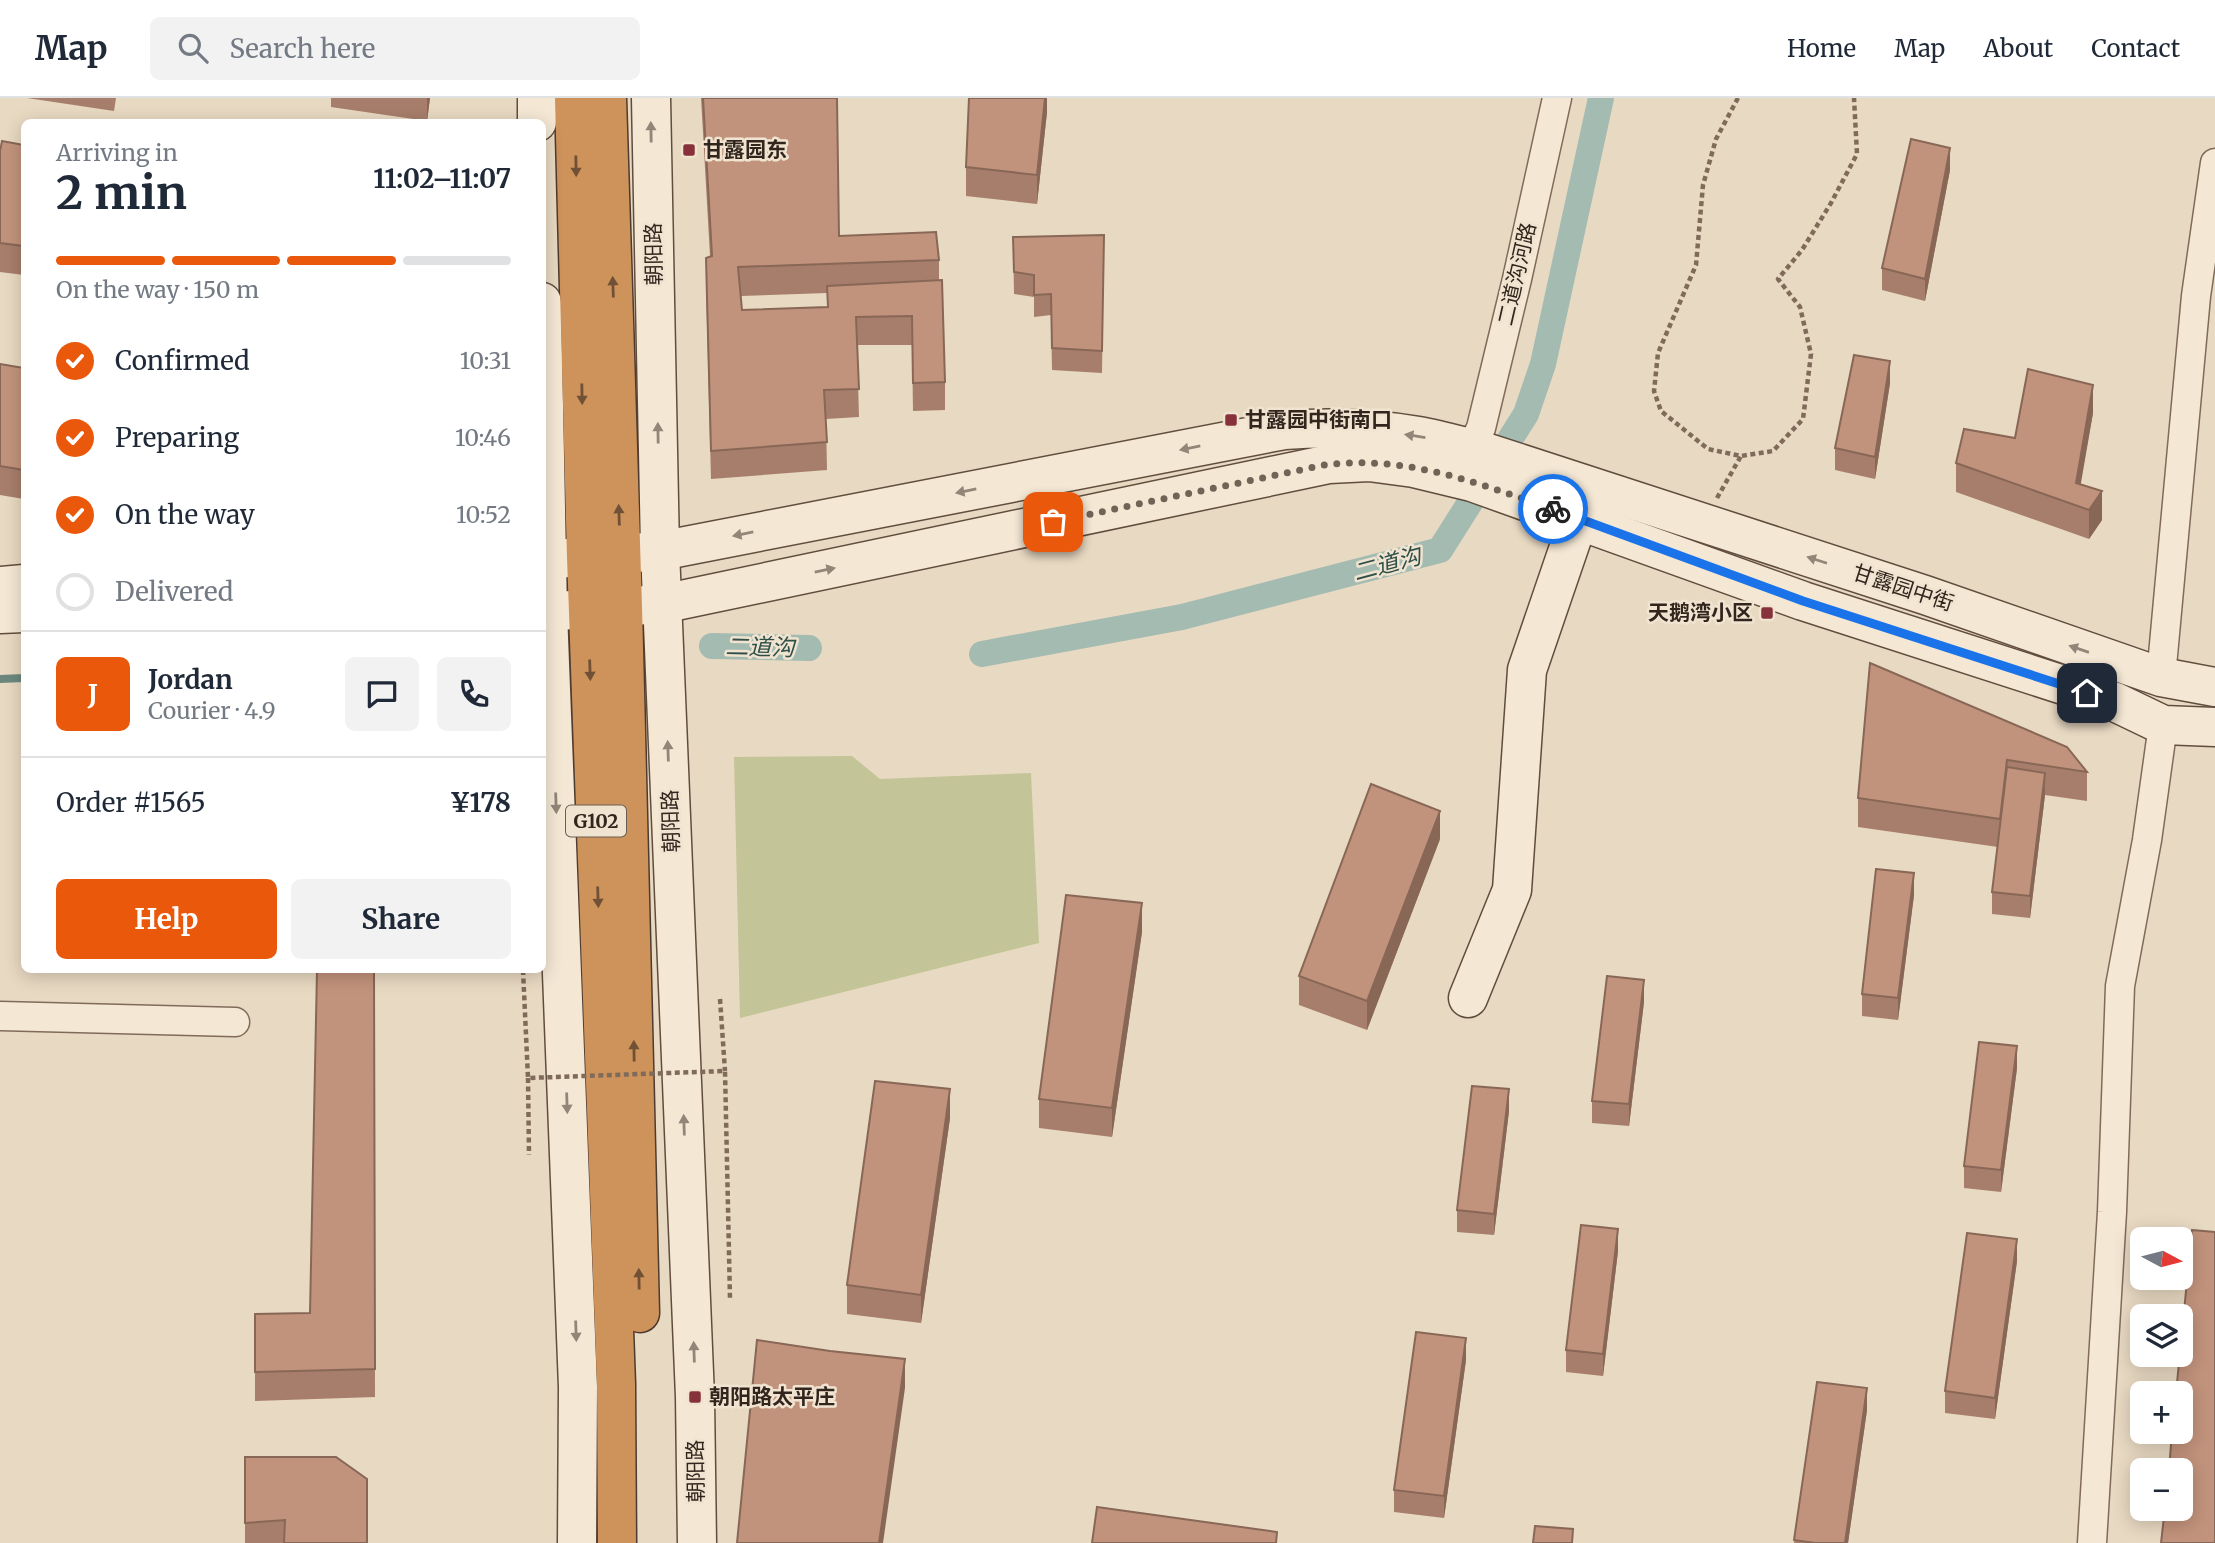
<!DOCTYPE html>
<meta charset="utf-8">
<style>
:root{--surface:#fff;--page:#f2f2f3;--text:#1f2937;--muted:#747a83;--line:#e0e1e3;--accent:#ea580c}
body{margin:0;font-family:Merriweather,"Noto Sans SC",serif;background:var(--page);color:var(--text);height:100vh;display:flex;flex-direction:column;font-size:26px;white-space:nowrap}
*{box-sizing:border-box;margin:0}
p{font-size:23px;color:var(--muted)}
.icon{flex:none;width:38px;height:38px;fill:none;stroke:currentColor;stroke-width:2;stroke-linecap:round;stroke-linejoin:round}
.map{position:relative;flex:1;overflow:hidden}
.panel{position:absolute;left:21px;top:21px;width:525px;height:854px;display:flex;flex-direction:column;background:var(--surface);border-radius:10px;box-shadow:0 4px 18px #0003}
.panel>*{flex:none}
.needle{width:46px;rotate:97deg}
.controls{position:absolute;left:2130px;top:1129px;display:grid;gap:14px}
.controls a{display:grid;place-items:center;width:63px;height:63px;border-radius:10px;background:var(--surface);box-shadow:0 4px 18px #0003;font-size:35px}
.pin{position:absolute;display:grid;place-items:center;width:60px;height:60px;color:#fff;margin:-30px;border-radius:14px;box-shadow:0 4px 10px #0006}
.courier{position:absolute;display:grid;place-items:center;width:70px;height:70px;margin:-35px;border:5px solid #1a73e8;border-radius:50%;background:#fff;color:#222;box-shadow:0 2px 9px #0007}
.headline em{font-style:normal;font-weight:700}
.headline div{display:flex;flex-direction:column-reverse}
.headline{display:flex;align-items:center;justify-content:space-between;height:119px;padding:0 35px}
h1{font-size:46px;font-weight:700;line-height:52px}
.bar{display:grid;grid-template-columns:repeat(4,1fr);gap:10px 7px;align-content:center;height:84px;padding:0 35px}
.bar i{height:9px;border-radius:5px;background:var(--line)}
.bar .selected{background:var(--accent)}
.bar p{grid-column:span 4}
.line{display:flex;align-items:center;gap:18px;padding:0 35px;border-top:2px solid var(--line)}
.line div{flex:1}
.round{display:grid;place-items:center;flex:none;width:74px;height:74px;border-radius:10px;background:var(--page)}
ol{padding:0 35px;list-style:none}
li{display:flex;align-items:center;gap:21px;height:77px}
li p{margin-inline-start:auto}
li .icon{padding:7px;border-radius:50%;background:var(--accent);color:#fff;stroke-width:4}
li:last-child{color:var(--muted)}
li i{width:38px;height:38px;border:4px solid var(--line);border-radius:50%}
.primary-button{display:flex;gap:14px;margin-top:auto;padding:14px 35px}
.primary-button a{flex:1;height:80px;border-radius:10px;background:var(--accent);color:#fff;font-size:28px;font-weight:700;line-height:80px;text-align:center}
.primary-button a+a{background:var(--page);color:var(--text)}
header{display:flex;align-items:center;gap:42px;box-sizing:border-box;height:98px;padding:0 35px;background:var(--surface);border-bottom:2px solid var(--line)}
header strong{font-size:33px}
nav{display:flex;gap:38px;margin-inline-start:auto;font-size:24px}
.search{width:490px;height:63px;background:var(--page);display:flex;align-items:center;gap:18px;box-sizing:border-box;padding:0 24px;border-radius:10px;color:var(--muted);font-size:26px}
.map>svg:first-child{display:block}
</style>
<header>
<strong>Map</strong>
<div class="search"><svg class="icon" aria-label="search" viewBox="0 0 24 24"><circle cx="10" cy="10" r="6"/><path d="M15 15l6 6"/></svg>Search here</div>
<nav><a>Home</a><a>Map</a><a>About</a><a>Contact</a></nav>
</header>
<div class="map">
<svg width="2215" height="1445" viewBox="0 0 2215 1445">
<rect width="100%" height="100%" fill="#e8d9c2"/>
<path fill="#c3c497" d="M852,658L880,681L1031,675L1039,845L740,920L734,659Z"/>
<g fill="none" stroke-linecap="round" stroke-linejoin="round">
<path stroke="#6c887e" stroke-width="8" d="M0,581L24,580"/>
<g stroke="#a4bbb2" stroke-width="26">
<path d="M712,548L809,550"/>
<path d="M982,556L1182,519L1440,452L1526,316L1543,266L1601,0"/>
</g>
<defs>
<g id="street">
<path d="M1471,350L1481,330L1517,181L1557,0"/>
<path d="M2161,579L2196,198L2215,65"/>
<path d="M0,918L235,924"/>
<path d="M2092,1445L2112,1114L2120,888L2147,742L2163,627"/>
</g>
<g id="secondary">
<path d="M537,0V24"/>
<path d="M651,0L660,453L695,1299L697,1445"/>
<path d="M542,204L548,514L578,1289L577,1445"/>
<path d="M542,462L660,453L1284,332C1329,329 1374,330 1418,338C1440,342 1461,348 1482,353L1925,497L2161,579L2215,589"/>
<path d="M0,488L24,486"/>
<path d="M542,514L662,506L1329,366L1369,364L1414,370L1472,384L1803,503L2113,603L2163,627L2215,629"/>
<path d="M0,516L24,515"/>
<path d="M1468,900L1512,792L1527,572L1579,420"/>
</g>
<g id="highway">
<path d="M574,0L586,459L616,1286L617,1445"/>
<path d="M607,0L623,509L640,1215"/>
</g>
</defs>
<use href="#street" stroke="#806b5b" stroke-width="31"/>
<use href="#secondary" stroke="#614d3e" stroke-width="41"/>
<use href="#highway" stroke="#4e3b2f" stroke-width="41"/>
<g stroke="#806b5b" stroke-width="4.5" stroke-dasharray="5 3.5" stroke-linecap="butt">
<path d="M1738,0L1716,41L1703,87L1696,167L1658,255L1654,293L1661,313L1708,351L1741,358L1773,353L1803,321L1811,256L1800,209L1778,181L1802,152L1831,105L1857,56L1854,0"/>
<path d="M1717,400L1741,358"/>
<path d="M720,901L725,973"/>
<path d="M528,980L529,1057"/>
</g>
<use href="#street" stroke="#f4e7d4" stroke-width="28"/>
<use href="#secondary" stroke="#f4e7d4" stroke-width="38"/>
<use href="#highway" stroke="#ce925b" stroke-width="38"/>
<path stroke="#806b5b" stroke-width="4.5" stroke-dasharray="5 3.5" stroke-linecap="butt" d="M523,872L528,980L725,973L730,1201"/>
</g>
<g fill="#a77e6b" fill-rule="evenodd">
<path d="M27,0H116L114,13Z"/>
<path d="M331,0H430L427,23L331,9Z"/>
<path d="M701,0H837L839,138L939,162V182L945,284V312L913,313L912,247H857L859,319L826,321L827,372L711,381L706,189V160L710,158ZM827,195V209L742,212L741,198Z"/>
<path d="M1047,0V14L1037,106L966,98V69Z"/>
<path d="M24,47V177L0,174V53Z"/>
<path d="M1950,72L1925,203L1882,192V170Z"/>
<path d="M1104,137L1102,275L1052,272L1051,217L1034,219V199L1014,196L1013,139Z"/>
<path d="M0,266L24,270V401L0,397Z"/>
<path d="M1890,285L1875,381L1835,372V350Z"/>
<path d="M2093,315L2080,386L2102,422L2089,441L1956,394V365L2015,340Z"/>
<path d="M1870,565L2087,674V703L2045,697L2030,820L1992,816V794L1998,749L1858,729V700Z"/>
<path d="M1440,741L1367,932L1299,907V878Z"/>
<path d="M1914,797L1898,922L1862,918V896Z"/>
<path d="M1142,834L1112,1039L1039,1030V1001Z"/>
<path d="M374,872L375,1299L255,1303V1216L310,1215Z"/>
<path d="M1644,904L1629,1028L1592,1025V1003Z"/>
<path d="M2017,970L2001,1094L1964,1090V1068Z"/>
<path d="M1509,1013L1494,1137L1457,1134V1112Z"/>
<path d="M950,1020L921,1225L847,1216V1187Z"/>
<path d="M1618,1153L1603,1278L1566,1274V1252Z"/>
<path d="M2017,1163L1995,1321L1945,1315V1293Z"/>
<path d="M1466,1262L1444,1420L1394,1414V1392Z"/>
<path d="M1817,1284L1867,1312L1848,1445H1794Z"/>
<path d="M245,1359L367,1445H245Z"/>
</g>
<g fill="#886757">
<path d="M427,0H430L427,23Z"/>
<path d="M1045,0H1047V14L1037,106V77Z"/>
<path d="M1950,50V72L1925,203V181Z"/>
<path d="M1890,263V285L1875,381V359Z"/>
<path d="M2093,287V315L2077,408L2076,385Z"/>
<path d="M2102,393V422L2089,441V412Z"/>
<path d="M2045,675V697L2030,820V798Z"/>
<path d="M1440,713V741L1367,932V903Z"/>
<path d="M1914,775V797L1898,922V900Z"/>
<path d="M1142,805V834L1112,1039V1010Z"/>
<path d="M1644,882V904L1629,1028V1006Z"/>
<path d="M2017,948V970L2001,1094V1072Z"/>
<path d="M950,991V1020L921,1225V1197Z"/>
<path d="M1509,991V1013L1494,1137V1116Z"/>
<path d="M1618,1131V1153L1603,1278V1256Z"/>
<path d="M2017,1141V1163L1995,1321V1300Z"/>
<path d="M1466,1240V1262L1444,1420V1398Z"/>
<path d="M905,1261V1290L883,1445H879Z"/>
<path d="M1867,1290V1312L1848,1445H1845Z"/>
</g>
<g fill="#c2937c" stroke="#886757" stroke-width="2">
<path d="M703,0H837L839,138L936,134L939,162L738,169L742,212L828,209L827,188L942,182L945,284L913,285L912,218L856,219L859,291L824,292L827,344L711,353L706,160L712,158Z"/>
<path d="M969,0H1045L1037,77L966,69Z"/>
<path d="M1911,41L1950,50L1925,181L1882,170Z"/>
<path d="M2,43L24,47V148L0,145V53Z"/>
<path d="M1104,137L1102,253L1052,250L1051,196L1034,197V177L1014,174L1013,139Z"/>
<path d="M1854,257L1890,263L1875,359L1835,350Z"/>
<path d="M0,266L24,270V372L0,368Z"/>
<path d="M2028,271L2093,287L2076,385L2102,393L2089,412L1956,365L1964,331L2015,340Z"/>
<path d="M1870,565L2067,649L2087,674L2007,662L2000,721L1858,700Z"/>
<path d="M2007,669L2045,675L2030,798L1992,794Z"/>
<path d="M1371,686L1440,713L1367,903L1299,878Z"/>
<path d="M1876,771L1914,775L1898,900L1862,896Z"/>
<path d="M1066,797L1142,805L1112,1010L1039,1001Z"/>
<path d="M317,872H374L375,1271L255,1274V1216L310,1215Z"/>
<path d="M1607,878L1644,882L1629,1006L1592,1003Z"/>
<path d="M1979,944L2017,948L2001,1072L1964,1068Z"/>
<path d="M875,983L950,991L921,1197L847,1187Z"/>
<path d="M1472,988L1509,991L1494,1116L1457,1112Z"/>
<path d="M1581,1127L1618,1131L1603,1256L1566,1252Z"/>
<path d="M2192,1132L2215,1134V1445H2161L2165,1410H2180V1372H2169L2172,1334H2180V1295H2176Z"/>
<path d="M1967,1135L2017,1141L1995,1300L1945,1293Z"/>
<path d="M1416,1234L1466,1240L1444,1398L1394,1392Z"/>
<path d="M757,1242L830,1253L905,1261L879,1445H737Z"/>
<path d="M1817,1284L1867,1290L1845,1445H1815L1794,1442Z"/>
<path d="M245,1359H336L367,1381V1445H284L285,1422L245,1425Z"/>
<path d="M1097,1409L1277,1434L1276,1445H1092Z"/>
<path d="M1535,1428L1573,1431L1572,1445H1533Z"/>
</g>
<defs><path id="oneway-solid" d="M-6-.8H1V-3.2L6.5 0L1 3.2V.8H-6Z" transform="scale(1.75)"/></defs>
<g fill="#928679">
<use href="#oneway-solid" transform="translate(651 34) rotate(-91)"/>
<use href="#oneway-solid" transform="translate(658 335) rotate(-91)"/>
<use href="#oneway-solid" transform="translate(1415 338) rotate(-171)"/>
<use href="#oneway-solid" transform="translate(1190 350) rotate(169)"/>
<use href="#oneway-solid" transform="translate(966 393) rotate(169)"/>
<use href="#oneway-solid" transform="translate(743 436) rotate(169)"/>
<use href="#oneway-solid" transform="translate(1817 462) rotate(-162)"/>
<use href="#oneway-solid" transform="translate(825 472) rotate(-12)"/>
<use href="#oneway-solid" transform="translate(2079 551) rotate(-161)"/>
<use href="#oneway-solid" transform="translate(668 653) rotate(-92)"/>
<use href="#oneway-solid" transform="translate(556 705) rotate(88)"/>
<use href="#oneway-solid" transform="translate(567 1005) rotate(88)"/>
<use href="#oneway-solid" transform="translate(684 1027) rotate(-92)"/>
<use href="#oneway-solid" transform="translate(576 1233) rotate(88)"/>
<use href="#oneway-solid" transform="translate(694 1254) rotate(-92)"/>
</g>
<g fill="#705136">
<use href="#oneway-solid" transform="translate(576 68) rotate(89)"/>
<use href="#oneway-solid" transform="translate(613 189) rotate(-92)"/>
<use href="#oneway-solid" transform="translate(582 296) rotate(89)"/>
<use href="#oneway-solid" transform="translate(619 417) rotate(-92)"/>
<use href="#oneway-solid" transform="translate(590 572) rotate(88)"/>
<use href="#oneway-solid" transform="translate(598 799) rotate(88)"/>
<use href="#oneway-solid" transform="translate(634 953) rotate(-91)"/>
<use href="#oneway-solid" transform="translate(639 1181) rotate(-91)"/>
</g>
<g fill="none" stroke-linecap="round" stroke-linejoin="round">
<path stroke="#716457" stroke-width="7" stroke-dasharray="0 12.6" d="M1053,424L1329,366C1342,366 1355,364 1367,365C1431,366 1494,391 1553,411"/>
<path stroke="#1a73e8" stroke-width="9" d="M1553,411L1803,503L2087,595"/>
</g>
<g fill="#87323a" stroke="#f0e4d0" stroke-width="2.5">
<rect x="682" y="45" width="14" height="14" rx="3.5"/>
<rect x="1224" y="315" width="14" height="14" rx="3.5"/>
<rect x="1760" y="508" width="14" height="14" rx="3.5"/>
<rect x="688" y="1292" width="14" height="14" rx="3.5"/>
</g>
<g text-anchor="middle" stroke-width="5" stroke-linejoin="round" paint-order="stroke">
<rect fill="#f0e4d0" stroke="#6a5e53" stroke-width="2" x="566" y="707.5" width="60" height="31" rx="5"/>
<g font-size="19" font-weight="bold" fill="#31251e">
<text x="596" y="730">G102</text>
</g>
<g font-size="21" font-weight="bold" fill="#31251e" stroke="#f0e4d0" text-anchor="start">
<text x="703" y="59">甘露园东</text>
<text x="1245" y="329">甘露园中街南口</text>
<text x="1753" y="522" text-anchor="end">天鹅湾小区</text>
<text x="709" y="1306">朝阳路太平庄</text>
</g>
<g font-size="21" fill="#31251e" stroke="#f0e4d0">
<text transform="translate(654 156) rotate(-91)" y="7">朝阳路</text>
<text transform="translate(1517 176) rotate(-77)" y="7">二道沟河路</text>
<text transform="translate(1903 490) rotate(18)" y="7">甘露园中街</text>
<text transform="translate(671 723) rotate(-92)" y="7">朝阳路</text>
<text transform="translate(696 1373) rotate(-91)" y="7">朝阳路</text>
</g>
<g font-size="23" font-style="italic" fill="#2e4f4a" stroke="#f0e4d0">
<text transform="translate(1387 466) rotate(-15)" y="8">二道沟</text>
<text transform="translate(760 549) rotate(1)" y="8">二道沟</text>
</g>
</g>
</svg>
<div class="controls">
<a><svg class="needle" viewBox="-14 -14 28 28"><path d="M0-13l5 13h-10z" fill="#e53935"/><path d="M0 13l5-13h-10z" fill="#747a83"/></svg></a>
<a><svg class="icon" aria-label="layers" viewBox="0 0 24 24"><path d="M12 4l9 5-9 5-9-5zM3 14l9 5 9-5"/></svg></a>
<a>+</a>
<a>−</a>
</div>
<div class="pin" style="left:1053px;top:424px;background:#ea580c"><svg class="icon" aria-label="bag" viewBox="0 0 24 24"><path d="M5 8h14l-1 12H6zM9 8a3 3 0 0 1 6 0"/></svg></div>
<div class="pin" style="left:2087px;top:595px;background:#1f2937"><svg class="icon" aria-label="home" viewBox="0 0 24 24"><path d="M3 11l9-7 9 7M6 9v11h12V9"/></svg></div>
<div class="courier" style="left:1553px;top:411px"><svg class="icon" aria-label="bike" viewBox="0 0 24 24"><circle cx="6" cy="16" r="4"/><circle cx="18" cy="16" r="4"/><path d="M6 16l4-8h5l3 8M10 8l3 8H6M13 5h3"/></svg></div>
<section class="panel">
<div class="headline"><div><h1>2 min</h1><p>Arriving in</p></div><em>11:02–11:07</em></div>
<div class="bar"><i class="selected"></i><i class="selected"></i><i class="selected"></i><i></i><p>On the way · 150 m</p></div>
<ol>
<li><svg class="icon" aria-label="check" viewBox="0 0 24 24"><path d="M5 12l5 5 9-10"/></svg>Confirmed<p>10:31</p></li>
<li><svg class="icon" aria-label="check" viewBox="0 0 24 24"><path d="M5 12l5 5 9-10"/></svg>Preparing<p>10:46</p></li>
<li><svg class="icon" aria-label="check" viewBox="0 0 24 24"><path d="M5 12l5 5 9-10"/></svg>On the way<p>10:52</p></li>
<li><i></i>Delivered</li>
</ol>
<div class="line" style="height:126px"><b class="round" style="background:var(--accent);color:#fff">J</b><div><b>Jordan</b><p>Courier · 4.9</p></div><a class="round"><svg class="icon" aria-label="chat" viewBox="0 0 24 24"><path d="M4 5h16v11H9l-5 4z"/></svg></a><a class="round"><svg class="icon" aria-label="phone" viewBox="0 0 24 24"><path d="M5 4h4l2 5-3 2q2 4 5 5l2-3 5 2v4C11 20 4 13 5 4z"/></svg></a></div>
<div class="line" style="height:91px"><div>Order #1565</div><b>¥178</b></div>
<div class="primary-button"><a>Help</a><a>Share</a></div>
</section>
</div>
